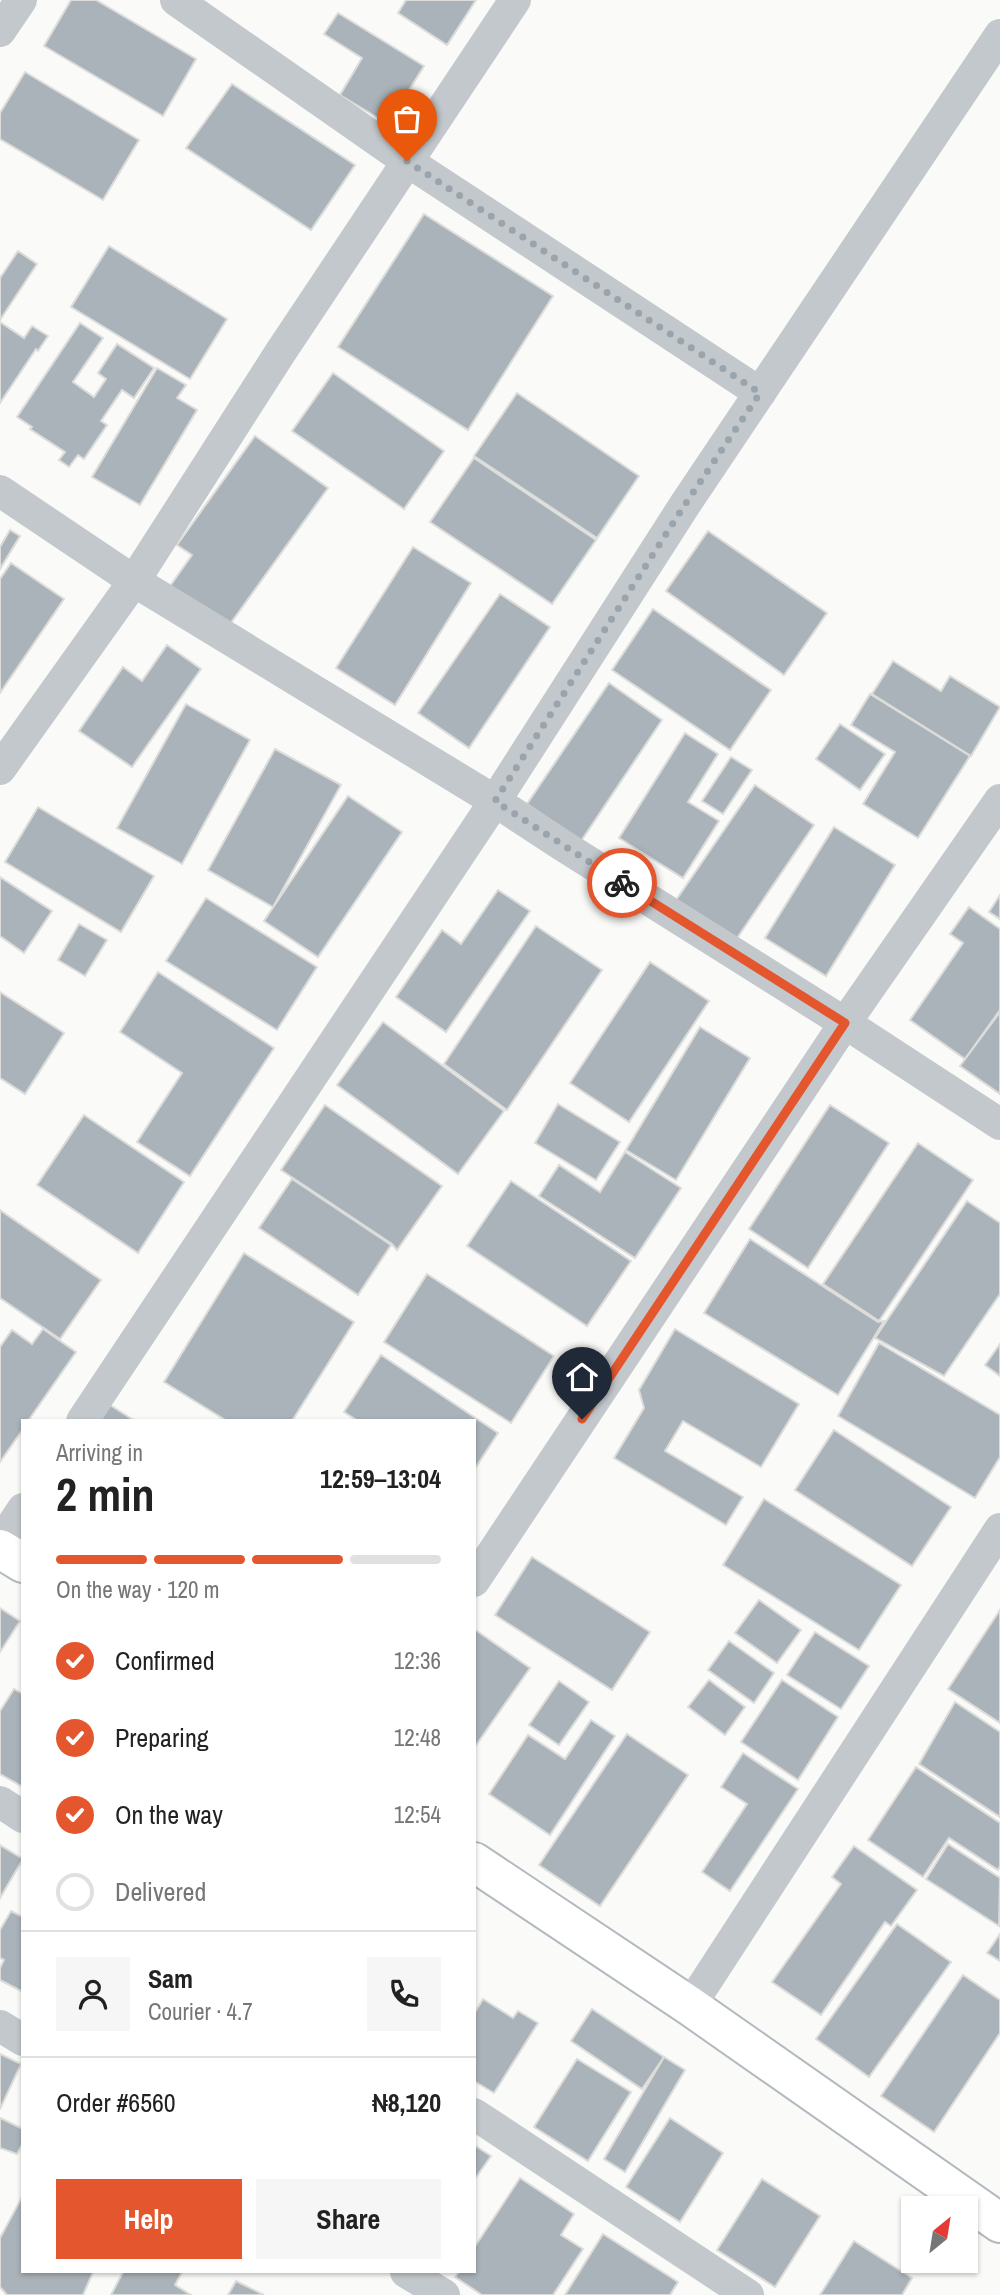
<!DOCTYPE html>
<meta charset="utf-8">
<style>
:root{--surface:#fff;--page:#f6f6f6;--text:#222;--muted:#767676;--line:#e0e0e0;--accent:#e4572e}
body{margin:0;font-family:"Archivo Narrow",sans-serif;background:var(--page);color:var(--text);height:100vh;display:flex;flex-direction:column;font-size:26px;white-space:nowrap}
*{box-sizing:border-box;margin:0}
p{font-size:23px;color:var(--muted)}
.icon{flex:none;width:38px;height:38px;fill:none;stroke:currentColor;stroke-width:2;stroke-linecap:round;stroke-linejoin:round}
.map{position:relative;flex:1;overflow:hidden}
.details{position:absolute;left:21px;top:1419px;width:455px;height:854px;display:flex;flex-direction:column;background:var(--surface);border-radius:0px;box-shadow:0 2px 5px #0004}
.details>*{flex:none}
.needle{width:46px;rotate:30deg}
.tools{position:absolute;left:901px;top:2196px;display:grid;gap:14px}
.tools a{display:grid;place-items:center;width:77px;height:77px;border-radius:0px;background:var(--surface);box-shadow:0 2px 5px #0004;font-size:35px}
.pin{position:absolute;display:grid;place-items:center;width:60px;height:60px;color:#fff;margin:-72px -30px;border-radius:50% 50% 50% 0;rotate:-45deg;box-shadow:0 0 7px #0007}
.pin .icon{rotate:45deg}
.courier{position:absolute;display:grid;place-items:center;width:70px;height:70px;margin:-35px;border:5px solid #e4572e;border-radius:50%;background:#fff;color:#222;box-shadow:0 2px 9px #0007}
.overview em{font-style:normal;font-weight:700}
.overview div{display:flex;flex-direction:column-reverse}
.overview{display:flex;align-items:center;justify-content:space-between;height:119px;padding:0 35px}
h1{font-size:46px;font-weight:700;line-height:52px}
.bar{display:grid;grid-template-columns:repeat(4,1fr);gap:10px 7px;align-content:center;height:84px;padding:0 35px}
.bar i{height:9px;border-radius:5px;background:var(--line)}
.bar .selected{background:var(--accent)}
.bar p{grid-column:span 4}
.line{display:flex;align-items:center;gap:18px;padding:0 35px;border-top:2px solid var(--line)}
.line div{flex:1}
.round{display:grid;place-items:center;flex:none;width:74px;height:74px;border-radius:0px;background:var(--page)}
ol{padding:0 35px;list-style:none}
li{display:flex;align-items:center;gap:21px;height:77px}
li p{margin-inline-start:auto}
li .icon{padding:7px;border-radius:50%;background:var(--accent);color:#fff;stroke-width:4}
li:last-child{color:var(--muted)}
li i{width:38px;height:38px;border:4px solid var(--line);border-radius:50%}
.primary-button{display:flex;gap:14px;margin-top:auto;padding:14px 35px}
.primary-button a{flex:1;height:80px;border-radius:0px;background:var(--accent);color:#fff;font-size:28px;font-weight:700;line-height:80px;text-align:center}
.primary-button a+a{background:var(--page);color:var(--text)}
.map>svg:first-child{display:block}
</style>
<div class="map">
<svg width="1000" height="2295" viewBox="0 0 1000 2295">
<rect width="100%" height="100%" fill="#fafaf8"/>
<g fill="#aab3b9" stroke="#dcdcda" stroke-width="2">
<path d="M71,0H96L196,59L163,116L44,46Z"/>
<path d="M406,0H476L447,45L398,13Z"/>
<path d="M338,13L424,66L388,124L340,95L362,58L324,34Z"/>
<path d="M25,72L139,140L103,200L0,139V113Z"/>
<path d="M232,84L355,165L311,230L186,148Z"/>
<path d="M424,214L553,296L468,430L338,347Z"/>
<path d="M109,246L227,319L190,379L71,307Z"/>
<path d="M18,251L37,264L0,320V278Z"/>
<path d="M0,322L24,338L32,326L48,336L38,351L36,349L0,403Z"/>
<path d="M80,323L103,338L73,382L94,397L106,379L98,373L117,344L154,368L134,398L122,390L101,421L107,425L84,459L78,455L69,467L59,460L65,452L30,429L32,427L17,417Z"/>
<path d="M157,368L186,385L177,398L197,410L140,505L92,477Z"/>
<path d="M333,373L444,451L404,509L292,431Z"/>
<path d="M517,393L639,476L597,538L474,456Z"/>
<path d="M255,436L328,488L225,631L168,589L192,555L177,545Z"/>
<path d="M474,458L596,540L552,604L430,522Z"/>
<path d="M10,530L20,536L0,569V547Z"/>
<path d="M708,531L827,613L784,675L666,591Z"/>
<path d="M413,547L471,583L395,705L336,668Z"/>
<path d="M11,563L64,599L0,693V579Z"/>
<path d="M500,594L550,627L469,748L418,713Z"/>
<path d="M653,609L771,690L730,750L612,670Z"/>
<path d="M167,645L201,669L132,767L79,731L123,667L142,681Z"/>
<path d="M893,661L941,691L950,676L1000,707L971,756L872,694Z"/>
<path d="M609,683L662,720L581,841L527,804Z"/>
<path d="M870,694L970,756L918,838L863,804L895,752L851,725Z"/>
<path d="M186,704L250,740L182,864L117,828Z"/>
<path d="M840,724L885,754L860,790L816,759Z"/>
<path d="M685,733L718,754L688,802L719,821L683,878L619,838Z"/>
<path d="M275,749L341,785L273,907L208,870Z"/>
<path d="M731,757L752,770L723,814L702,801Z"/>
<path d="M755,785L814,825L733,944L672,906Z"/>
<path d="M348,796L402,832L318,957L264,921Z"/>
<path d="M38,807L154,876L121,932L5,862Z"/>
<path d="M834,827L895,865L826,976L765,938Z"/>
<path d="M0,877L52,911L24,953L0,936Z"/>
<path d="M498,890L530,911L446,1032L396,997L442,930L461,944Z"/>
<path d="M1000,895V919L989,912Z"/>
<path d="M206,898L317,967L277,1030L166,961Z"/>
<path d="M969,907L1000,929V1010L965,1059L910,1020L963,943L950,934Z"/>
<path d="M79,924L107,940L85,976L58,960Z"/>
<path d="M536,926L602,970L507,1110L444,1064Z"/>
<path d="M650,962L709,1001L629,1122L570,1083Z"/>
<path d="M158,972L274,1048L190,1176L137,1142L182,1073L120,1032Z"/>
<path d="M0,992L64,1033L25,1094L0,1078Z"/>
<path d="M1000,1012V1094L960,1066Z"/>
<path d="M383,1022L504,1111L458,1174L337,1085Z"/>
<path d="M700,1027L750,1058L676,1180L626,1150Z"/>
<path d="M558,1104L620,1142L596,1180L535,1143Z"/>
<path d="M325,1105L442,1186L397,1250L392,1244L281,1170Z"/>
<path d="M830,1105L889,1143L808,1268L749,1229Z"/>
<path d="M84,1115L184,1182L138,1253L37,1185Z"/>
<path d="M918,1143L973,1180L879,1321L823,1284Z"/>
<path d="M625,1152L681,1188L635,1258L539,1196L559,1165L600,1192Z"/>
<path d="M292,1179L391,1245L358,1295L259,1228Z"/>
<path d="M511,1181L631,1261L587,1326L467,1246Z"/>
<path d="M967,1201L1000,1223V1294L944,1376L875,1338Z"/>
<path d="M0,1210L101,1280L60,1339L0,1298Z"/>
<path d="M750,1239L878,1322L884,1321L838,1395L704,1313Z"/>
<path d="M244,1253L354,1322L292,1421H227L164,1382Z"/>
<path d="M427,1274L554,1356L511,1423L384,1342Z"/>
<path d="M43,1329L76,1352L28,1421H23V1429L0,1462V1347L12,1330L32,1344Z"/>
<path d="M675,1329L799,1404L761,1467L683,1421L665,1451L743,1497L726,1525L614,1458L644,1408L639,1390Z"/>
<path d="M879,1343L1000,1415V1457L975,1498L838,1416Z"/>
<path d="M1000,1344V1376L985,1365Z"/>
<path d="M381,1355L498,1433L474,1470V1421H358L344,1412Z"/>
<path d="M110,1405L135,1421H100Z"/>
<path d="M834,1430L951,1507L912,1566L795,1490Z"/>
<path d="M764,1499L901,1585L859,1650L723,1565Z"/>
<path d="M532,1557L650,1632L612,1690L495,1615Z"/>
<path d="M759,1600L801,1630L777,1663L735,1633Z"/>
<path d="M0,1608L20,1621L0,1652Z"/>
<path d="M1000,1610V1723L948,1689Z"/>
<path d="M474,1629L530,1668L474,1748Z"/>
<path d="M815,1632L869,1666L841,1709L787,1675Z"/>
<path d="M729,1641L774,1673L754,1703L708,1670Z"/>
<path d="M709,1680L745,1707L725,1735L688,1707Z"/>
<path d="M782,1680L838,1717L798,1780L741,1742Z"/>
<path d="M559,1681L589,1702L559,1745L529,1725Z"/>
<path d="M14,1689L23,1694V1787L0,1774V1711Z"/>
<path d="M955,1702L1000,1732V1817L919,1764Z"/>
<path d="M591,1720L615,1736L550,1835L489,1794L528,1735L565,1759Z"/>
<path d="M627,1734L688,1775L600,1906L539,1865Z"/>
<path d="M743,1753L798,1789L730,1891L702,1872L747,1804L721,1787Z"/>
<path d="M916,1767L1000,1823V1866L998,1870L949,1838L923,1877L868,1840Z"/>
<path d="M948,1844L1000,1878L999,1926L926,1879Z"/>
<path d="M0,1845L23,1859L0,1898Z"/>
<path d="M854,1846L917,1890L891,1926L885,1922L821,2015L772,1982L841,1884L832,1877Z"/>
<path d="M11,1911L23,1917V1992L0,1980V1968L4,1960L0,1958V1930Z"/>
<path d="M897,1924L951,1962L869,2077L816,2039Z"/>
<path d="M1000,1934V1961L987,1953Z"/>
<path d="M963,1975L1000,2000V2033L934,2132L881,2096Z"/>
<path d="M483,1999L513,2018L518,2011L538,2023L494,2093L474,2081V2014Z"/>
<path d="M592,2009L664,2057L642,2089L571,2041Z"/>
<path d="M0,2054L21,2064L0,2109Z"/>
<path d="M664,2057L685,2070L625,2172L604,2159Z"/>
<path d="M577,2059L631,2092L588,2161L534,2127Z"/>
<path d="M0,2118L23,2129V2143L17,2154L0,2148Z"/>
<path d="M670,2118L723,2153L680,2222L626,2187Z"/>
<path d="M474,2145L491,2156L474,2180Z"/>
<path d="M520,2178L574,2214L561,2235L583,2249L553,2295H482L455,2277L459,2272H474V2248Z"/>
<path d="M762,2179L820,2216L775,2287L717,2250Z"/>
<path d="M23,2195V2272H93L83,2295H7L0,2287V2238Z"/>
<path d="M603,2234L678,2282L670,2295H565Z"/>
<path d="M854,2241L912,2278L902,2295H820Z"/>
<path d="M123,2272H182L175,2285L191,2295H111Z"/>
<path d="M236,2281L264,2295H228Z"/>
</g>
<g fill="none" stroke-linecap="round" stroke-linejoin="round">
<defs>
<g id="secondary">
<path d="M0,1549L23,1563"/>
<path d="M474,1862L690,2006L1000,2223"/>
</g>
</defs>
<use href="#secondary" stroke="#b3babf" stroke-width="42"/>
<g stroke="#c3c8cc" stroke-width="32">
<path d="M176,0L407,161L760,393"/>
<path d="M0,31L21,0"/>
<path d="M0,491L134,581L495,801L565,847L845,1023L1000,1124"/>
<path d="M0,769L134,581L280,353L515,0"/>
<path d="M82,1421L495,801L684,506L1000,35"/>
<path d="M0,1543L23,1509"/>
<path d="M474,1581L845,1023L1000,800"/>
<path d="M0,1802L23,1817"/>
<path d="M690,2006L1000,1529"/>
<path d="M0,2026L23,2040"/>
<path d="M474,2114L748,2295"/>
<path d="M406,2272L444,2295"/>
</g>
<use href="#secondary" stroke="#fff" stroke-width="38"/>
</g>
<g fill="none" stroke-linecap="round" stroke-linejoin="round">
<path stroke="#99a4ac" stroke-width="7" stroke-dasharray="0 12.6" d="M407,161L760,393L684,506L495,801L622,883"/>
<path stroke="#e4572e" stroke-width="9" d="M582,1419L845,1023L622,883"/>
</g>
</svg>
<div class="tools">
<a><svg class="needle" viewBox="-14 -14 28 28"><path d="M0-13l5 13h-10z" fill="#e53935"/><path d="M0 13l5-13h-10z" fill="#767676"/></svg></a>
</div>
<div class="pin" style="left:407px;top:161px;background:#ea580c"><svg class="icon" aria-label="bag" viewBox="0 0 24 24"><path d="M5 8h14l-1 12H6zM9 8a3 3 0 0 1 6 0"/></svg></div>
<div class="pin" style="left:582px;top:1419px;background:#1f2937"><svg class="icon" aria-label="home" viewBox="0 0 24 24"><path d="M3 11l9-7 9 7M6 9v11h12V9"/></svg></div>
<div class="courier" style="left:622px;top:883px"><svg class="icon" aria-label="bike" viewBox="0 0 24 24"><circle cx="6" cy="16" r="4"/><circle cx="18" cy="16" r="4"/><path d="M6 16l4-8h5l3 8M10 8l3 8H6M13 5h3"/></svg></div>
<section class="details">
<div class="overview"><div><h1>2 min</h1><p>Arriving in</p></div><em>12:59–13:04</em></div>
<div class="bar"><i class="selected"></i><i class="selected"></i><i class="selected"></i><i></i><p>On the way · 120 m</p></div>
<ol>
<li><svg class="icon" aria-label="check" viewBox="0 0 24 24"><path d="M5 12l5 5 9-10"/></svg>Confirmed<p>12:36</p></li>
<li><svg class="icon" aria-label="check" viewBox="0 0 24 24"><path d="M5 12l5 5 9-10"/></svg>Preparing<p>12:48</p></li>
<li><svg class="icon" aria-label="check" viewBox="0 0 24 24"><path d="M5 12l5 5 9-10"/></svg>On the way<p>12:54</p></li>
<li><i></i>Delivered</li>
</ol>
<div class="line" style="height:126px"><a class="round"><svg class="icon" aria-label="person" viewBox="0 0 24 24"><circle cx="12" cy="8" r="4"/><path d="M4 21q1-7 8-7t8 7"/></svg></a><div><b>Sam</b><p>Courier · 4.7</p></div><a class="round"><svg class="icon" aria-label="phone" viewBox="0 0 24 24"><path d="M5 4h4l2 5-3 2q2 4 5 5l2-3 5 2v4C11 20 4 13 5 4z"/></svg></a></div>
<div class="line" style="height:91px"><div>Order #6560</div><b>₦8,120</b></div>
<div class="primary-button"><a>Help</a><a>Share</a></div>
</section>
</div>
